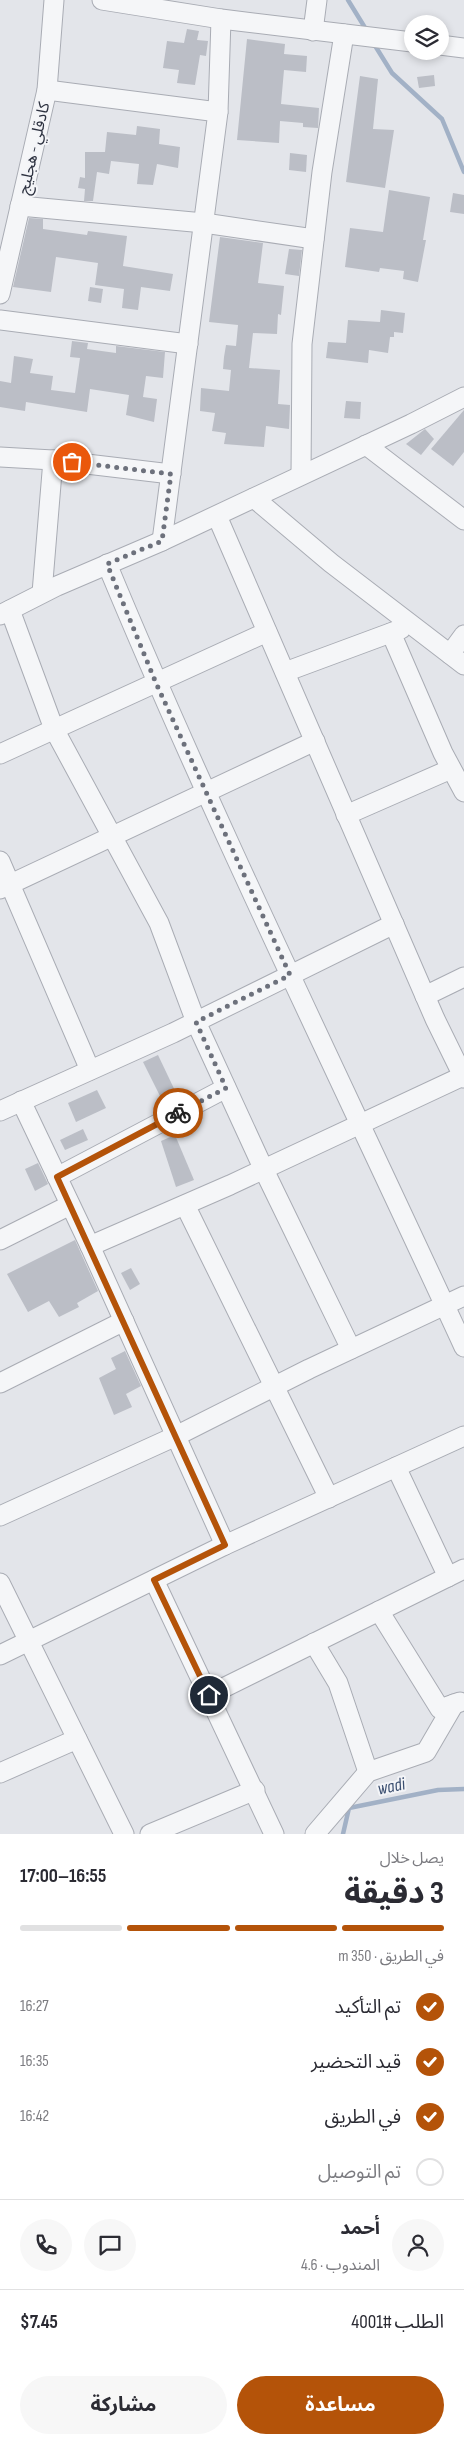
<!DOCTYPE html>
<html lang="ar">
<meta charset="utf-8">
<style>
:root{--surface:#fff;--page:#f7f7f7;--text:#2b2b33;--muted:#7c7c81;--line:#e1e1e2;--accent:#b45309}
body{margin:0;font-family:"Sofia Sans Condensed","Noto Sans Arabic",sans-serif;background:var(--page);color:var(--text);direction:rtl;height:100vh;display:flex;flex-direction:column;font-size:19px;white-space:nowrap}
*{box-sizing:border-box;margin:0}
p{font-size:16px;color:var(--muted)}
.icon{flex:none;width:28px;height:28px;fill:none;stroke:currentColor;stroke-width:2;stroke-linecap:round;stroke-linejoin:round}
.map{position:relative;height:1834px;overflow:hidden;direction:ltr}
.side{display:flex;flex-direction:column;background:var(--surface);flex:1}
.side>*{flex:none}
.tools{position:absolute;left:404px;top:15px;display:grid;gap:10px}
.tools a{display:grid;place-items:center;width:45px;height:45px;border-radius:50%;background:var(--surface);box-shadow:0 2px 8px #0003;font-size:25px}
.pin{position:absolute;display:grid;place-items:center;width:42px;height:42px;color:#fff;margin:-21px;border:2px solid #fff;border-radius:50%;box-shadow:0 1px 5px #0007}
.courier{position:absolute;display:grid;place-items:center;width:50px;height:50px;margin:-25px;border:4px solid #b45309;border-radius:50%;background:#fff;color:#222;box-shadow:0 1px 6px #0007}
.headline em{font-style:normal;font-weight:700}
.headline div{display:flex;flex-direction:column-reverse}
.headline{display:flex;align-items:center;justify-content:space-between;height:85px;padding:0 20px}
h1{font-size:32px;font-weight:700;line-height:38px}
.bar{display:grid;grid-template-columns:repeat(4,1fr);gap:8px 5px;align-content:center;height:60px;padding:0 20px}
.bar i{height:6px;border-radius:4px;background:var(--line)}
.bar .current{background:var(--accent)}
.bar p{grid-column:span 4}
.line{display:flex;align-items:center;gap:12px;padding:0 20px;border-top:1px solid var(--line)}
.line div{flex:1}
.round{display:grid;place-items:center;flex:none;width:52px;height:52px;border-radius:26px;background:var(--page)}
ol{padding:0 20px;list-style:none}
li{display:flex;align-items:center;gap:15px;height:55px}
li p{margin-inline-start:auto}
li .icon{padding:5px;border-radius:50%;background:var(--accent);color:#fff;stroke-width:4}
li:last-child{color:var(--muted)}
li i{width:28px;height:28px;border:2px solid var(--line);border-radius:50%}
.action{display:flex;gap:10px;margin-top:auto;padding:10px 20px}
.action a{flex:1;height:58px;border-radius:30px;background:var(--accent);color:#fff;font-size:20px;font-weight:700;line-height:58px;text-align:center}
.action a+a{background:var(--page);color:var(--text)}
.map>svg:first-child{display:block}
</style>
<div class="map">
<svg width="464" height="1834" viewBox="0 0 464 1834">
<rect width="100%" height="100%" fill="#e3e5ea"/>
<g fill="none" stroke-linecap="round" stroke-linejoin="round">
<g stroke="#a2b1c6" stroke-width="4.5">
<path d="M348,0L367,31"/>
<path d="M374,44L392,73L442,119L464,172"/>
<path d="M343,1834L349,1808L438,1790L464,1789"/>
</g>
</g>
<g fill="#bbbec6">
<path d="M187,29L199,31L197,40L208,41L206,56L200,55L195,85L177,83L179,70L163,68L167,41L184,43Z"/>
<path d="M247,39L285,44L284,54L307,56L306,72L284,70L281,104L319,108L318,128L303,127V123L280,121L279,143L237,140Z"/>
<path d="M434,75L435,86L419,88L417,77Z"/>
<path d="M360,76L378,79L373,129L394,130L385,188L346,182Z"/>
<path d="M137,126L160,129L159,144L180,147L178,168L157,164L153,185L137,184L139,164L111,161L109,174L97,172L93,201H84L85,189L78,188L80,177L85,178V152H105L107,132L136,135Z"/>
<path d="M290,153L307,155L306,172L289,170Z"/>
<path d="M389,190L430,197L423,240H426L418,282L403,279L404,271L380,268L379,272L345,267L350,228L383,232Z"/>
<path d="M453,193L464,195V214L450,212Z"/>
<path d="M29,218L43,219V229L87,235L88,231L127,236L123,266L173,274L170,291L141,287L138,310L122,308L124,289L95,285L98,263L56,257L51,292L13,287Z"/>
<path d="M220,237L263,243L258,283L284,286L281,315L278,314L277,334L253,333L249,368L280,370L278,404L290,405L289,429L266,426L264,447L224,444L226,433L212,431L215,413L200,411L201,388L229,391L231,370L223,369L224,357L226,345L236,346L238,325L209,322Z"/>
<path d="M289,249L302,250L299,276L285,274Z"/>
<path d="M90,287L103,289L101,303L88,301Z"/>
<path d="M381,310L405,313L403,333L394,332V337H390L388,353L369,350L368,363L326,358L328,342L346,343L348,320L380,322Z"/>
<path d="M72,341L88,343L87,349L116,353V346L165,352L163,378L146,376L143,397L157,399L154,422L126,415L129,395L90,389L87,412L26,402L25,411L0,407V381L11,383L14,356L33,359L30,373L53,376L51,390L75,393L80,358L70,357Z"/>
<path d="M346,401L361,402L360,419L344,418Z"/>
<path d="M464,410V452L453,466L431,449Z"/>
<path d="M425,429L434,439L421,455L406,444Z"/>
<path d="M158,1055L178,1097L164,1104L143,1062Z"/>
<path d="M97,1090L106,1108L76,1122L68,1103Z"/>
<path d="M83,1129L88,1140L65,1150L60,1140Z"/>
<path d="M175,1135L194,1180L176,1187L161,1141Z"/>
<path d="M38,1163L48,1184L35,1191L25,1169Z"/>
<path d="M75,1240L98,1291L77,1303L79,1307L59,1317L49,1301L28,1312L7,1274Z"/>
<path d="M131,1268L140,1284L130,1290L121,1273Z"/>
<path d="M125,1351L141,1386L126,1394L132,1407L114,1415L99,1378L116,1369L111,1358Z"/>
</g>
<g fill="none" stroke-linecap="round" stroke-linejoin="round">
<defs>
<g id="minor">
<path d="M102,0L221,19L412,42"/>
<path d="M313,31L317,0"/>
<path d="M440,45L464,48"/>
<path d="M47,90L218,112"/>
<path d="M20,206L204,223L314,239"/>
<path d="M0,294L47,90L54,0"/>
<path d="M0,320L188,344"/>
<path d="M366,445L464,520"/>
<path d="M0,457L53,460L171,474"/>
<path d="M301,475L302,344L322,172L344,34"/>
<path d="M254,498L331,563L464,665"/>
<path d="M217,516L435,1019L464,1078"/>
<path d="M162,541L218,112L221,19"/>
<path d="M107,564C217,829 344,1086 464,1347"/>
<path d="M42,593L53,460"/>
<path d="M10,610L54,729L159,923L196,1022L264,1170L351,1349"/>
<path d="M0,615L57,586L162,541L411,424L464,397"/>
<path d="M391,633L443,753L464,792"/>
<path d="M450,654L464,635"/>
<path d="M285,672L401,629"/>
<path d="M0,754L267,632"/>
<path d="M346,815L451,769"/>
<path d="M0,861L90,1070"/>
<path d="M0,889L315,741"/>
<path d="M425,996L464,977"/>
<path d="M21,1101L90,1246L225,1545"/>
<path d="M0,1111L173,1033L394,924"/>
<path d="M57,1177L226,1088"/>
<path d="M185,1205L329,1498"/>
<path d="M0,1240L70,1205"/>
<path d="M90,1246L230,1185L463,1076"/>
<path d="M0,1383L124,1321"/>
<path d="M396,1467L448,1577"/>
<path d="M0,1516L176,1436L309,1369L464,1296"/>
<path d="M154,1580L274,1834"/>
<path d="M0,1583L124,1834"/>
<path d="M379,1611L440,1709L460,1702"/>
<path d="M314,1643L338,1683L368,1772"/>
<path d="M0,1655L225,1545L464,1436"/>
<path d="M209,1695L464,1569"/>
<path d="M0,1773L77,1739"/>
<path d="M150,1834L255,1790"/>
<path d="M315,1834L368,1772L426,1752L454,1704"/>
</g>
</defs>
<use href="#minor" stroke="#a9acb4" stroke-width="21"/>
<use href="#minor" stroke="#f5f6f8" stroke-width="19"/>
</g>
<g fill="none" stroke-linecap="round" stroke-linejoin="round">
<path stroke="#6d717c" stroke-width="5" stroke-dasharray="0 9" d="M72,462L171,474L162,541L107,564L156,683L290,975L196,1022L226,1088L178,1113"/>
<path stroke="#b45309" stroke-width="6" d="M178,1113L57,1177L225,1545L154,1580L209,1695"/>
</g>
<g text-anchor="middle" stroke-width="4" stroke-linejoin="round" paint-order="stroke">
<g font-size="16" fill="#2d3240" stroke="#f3f4f7">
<text transform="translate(33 148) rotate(-77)" y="6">كادقلي - هجليج</text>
</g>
<g font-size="18" font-style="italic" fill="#3b4f70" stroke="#f3f4f7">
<text transform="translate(391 1786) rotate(-12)" y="6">wadi</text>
</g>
</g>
</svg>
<div class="tools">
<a><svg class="icon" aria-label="layers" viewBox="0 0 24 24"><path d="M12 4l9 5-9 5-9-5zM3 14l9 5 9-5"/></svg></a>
</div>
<div class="pin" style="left:72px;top:462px;background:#ea580c"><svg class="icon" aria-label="bag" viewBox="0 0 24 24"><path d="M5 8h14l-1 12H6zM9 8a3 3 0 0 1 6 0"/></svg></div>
<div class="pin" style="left:209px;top:1695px;background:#1f2937"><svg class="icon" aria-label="home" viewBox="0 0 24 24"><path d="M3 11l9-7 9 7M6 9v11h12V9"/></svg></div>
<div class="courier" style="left:178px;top:1113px"><svg class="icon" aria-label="bike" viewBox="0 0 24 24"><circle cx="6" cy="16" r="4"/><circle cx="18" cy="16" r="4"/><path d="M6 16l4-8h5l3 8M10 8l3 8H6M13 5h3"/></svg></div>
</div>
<section class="side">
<div class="headline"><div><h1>3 دقيقة</h1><p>يصل خلال</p></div><em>16:55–17:00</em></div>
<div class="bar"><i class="current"></i><i class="current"></i><i class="current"></i><i></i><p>في الطريق · 350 m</p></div>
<ol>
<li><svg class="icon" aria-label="check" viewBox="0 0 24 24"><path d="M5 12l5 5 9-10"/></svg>تم التأكيد<p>16:27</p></li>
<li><svg class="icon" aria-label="check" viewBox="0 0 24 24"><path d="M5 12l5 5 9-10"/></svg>قيد التحضير<p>16:35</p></li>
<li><svg class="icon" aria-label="check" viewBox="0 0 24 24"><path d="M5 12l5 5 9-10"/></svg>في الطريق<p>16:42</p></li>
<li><i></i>تم التوصيل</li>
</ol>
<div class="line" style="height:90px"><a class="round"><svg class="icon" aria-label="person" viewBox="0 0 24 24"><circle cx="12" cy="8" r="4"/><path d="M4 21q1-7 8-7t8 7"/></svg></a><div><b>أحمد</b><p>المندوب · 4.6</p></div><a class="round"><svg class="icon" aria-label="chat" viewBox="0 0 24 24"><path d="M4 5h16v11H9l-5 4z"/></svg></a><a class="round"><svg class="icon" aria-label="phone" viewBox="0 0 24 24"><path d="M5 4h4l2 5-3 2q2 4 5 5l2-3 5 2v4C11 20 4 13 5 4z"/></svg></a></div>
<div class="line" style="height:65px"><div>الطلب #4001</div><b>$7.45</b></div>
<div class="action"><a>مساعدة</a><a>مشاركة</a></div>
</section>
